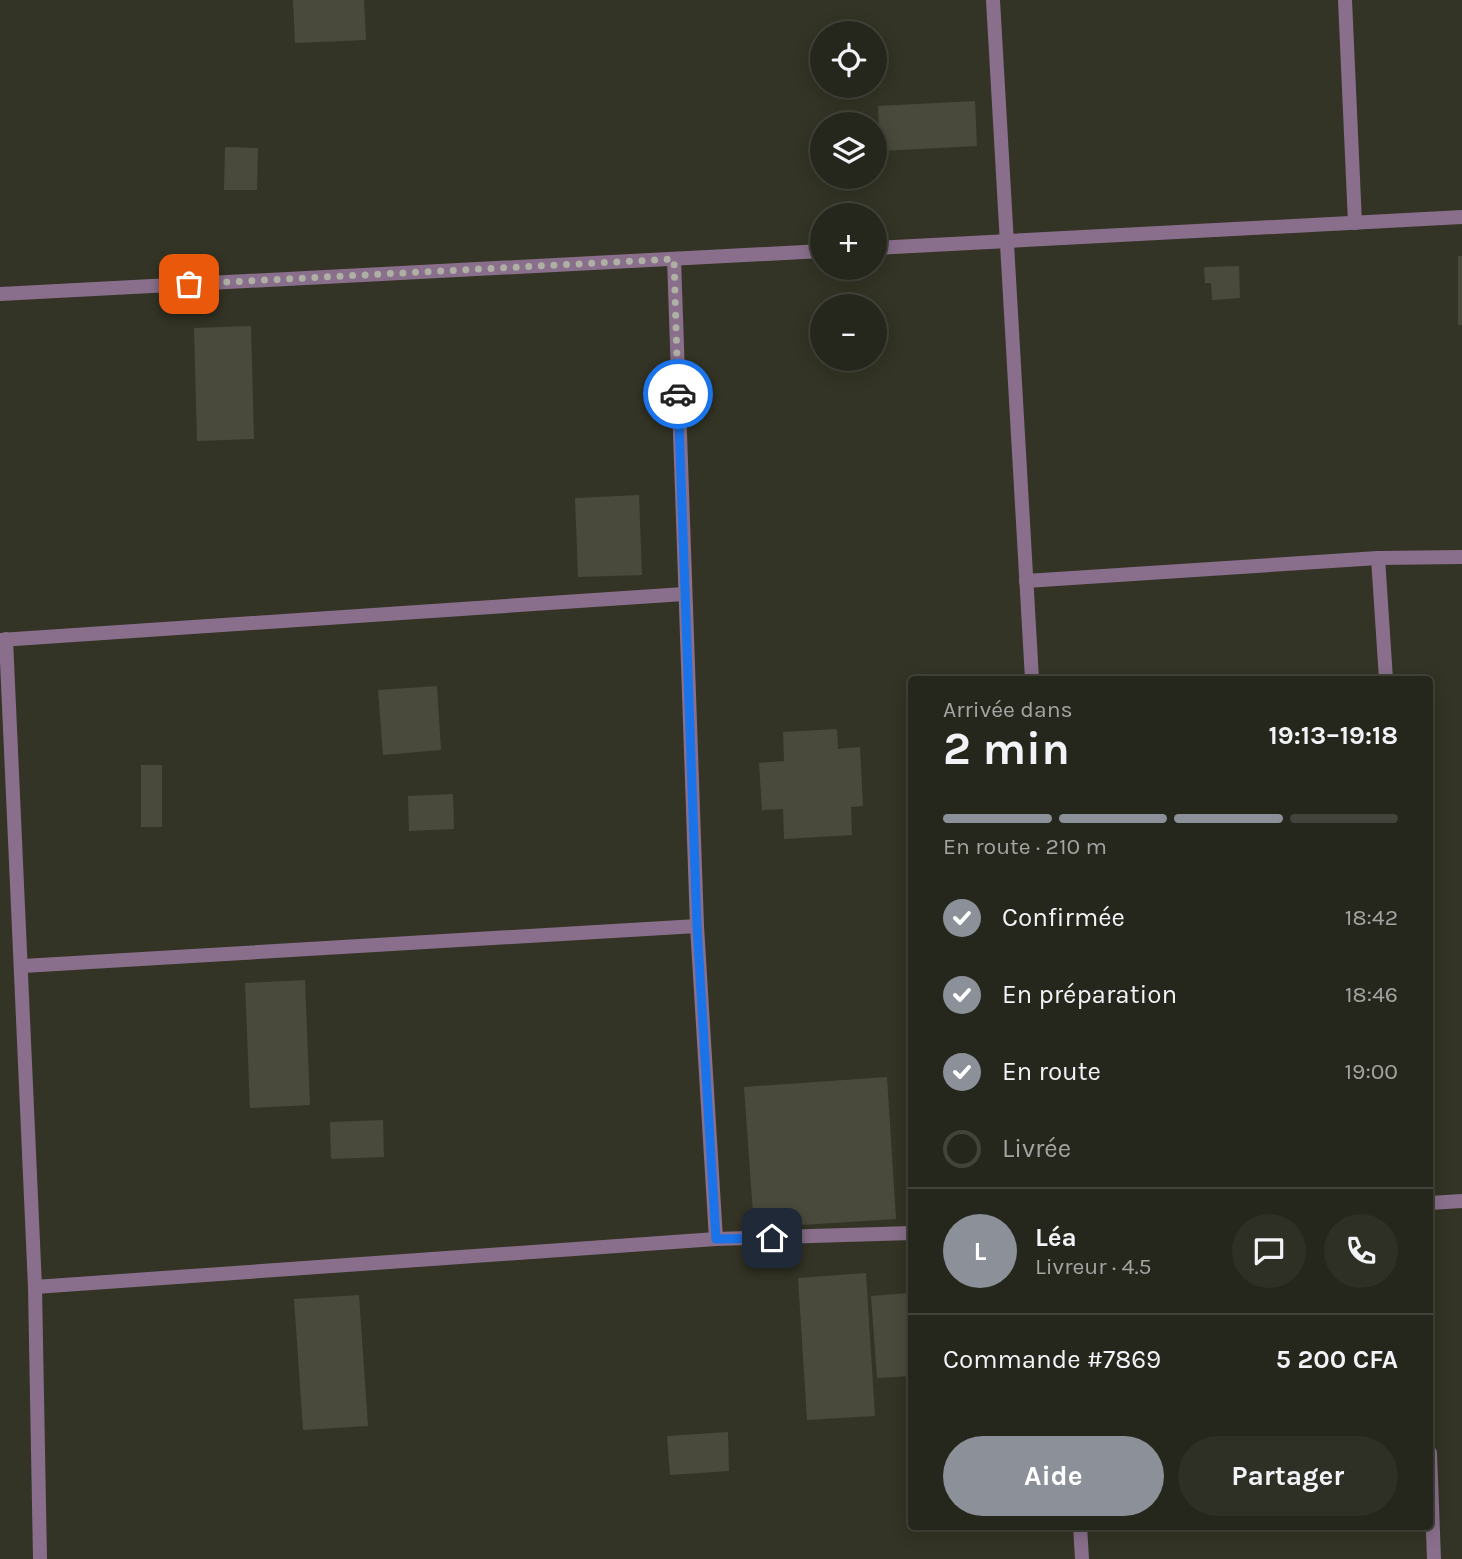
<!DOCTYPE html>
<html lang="fr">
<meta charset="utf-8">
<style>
:root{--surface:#26271c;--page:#2e2f25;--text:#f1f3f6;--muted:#a4a5a3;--line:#42443b;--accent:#8c9099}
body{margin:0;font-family:Karla,sans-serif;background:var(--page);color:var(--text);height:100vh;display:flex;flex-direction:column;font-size:26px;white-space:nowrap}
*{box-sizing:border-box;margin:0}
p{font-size:23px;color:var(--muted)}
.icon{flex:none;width:38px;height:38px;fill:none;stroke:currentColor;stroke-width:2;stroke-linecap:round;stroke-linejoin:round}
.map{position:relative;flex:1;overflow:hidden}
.panel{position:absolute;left:908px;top:676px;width:525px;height:854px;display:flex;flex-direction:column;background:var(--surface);border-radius:7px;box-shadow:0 4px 18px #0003,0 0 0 2px var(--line)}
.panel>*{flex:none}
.fabs{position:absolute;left:810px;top:21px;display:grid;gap:14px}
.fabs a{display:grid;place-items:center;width:77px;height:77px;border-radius:50%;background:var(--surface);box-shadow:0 4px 18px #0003,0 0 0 2px var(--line);font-size:35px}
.pin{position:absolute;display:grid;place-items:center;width:60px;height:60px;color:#fff;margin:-30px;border-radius:14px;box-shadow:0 4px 10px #0006}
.courier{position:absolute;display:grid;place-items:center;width:70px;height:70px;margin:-35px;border:5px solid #1a73e8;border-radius:50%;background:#fff;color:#222;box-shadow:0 2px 9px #0007}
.summary em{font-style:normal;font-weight:700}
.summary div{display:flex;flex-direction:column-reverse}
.summary{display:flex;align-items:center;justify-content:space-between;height:119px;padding:0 35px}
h1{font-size:46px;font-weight:700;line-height:52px}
.bar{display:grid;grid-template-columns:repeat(4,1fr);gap:10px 7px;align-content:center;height:84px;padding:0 35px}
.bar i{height:9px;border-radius:5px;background:var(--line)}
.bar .selected{background:var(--accent)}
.bar p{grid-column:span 4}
.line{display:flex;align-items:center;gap:18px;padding:0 35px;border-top:2px solid var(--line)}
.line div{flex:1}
.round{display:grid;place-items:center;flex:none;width:74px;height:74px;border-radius:37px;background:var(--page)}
ol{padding:0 35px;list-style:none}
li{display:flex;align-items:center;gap:21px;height:77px}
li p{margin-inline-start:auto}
li .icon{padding:7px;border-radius:50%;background:var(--accent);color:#fff;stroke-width:4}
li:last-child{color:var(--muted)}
li i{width:38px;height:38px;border:4px solid var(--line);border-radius:50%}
.cta{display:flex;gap:14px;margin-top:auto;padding:14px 35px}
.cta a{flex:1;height:80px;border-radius:42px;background:var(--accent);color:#fff;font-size:28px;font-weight:700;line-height:80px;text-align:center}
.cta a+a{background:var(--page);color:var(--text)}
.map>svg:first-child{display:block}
</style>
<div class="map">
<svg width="1462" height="1559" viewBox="0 0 1462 1559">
<rect width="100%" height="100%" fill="#333425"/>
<g fill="#494a3b">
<path d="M293,0H364L366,40L295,43Z"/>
<path d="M975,101L977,146L880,151L878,106Z"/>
<path d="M225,147L258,148L257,190H224Z"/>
<rect x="1458" y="256" width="4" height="69"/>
<path d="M1239,266L1240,298L1212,300L1211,283H1205L1204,267Z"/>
<path d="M251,326L254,439L197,441L194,328Z"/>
<path d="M639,495L642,575L578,577L575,498Z"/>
<path d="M437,686L441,750L383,755L378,690Z"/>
<path d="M837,729L838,749L860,747L863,806L851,807L852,835L784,839L783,809L762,810L759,763L784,761L783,732Z"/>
<rect x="141" y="765" width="21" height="62"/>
<path d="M453,794L454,829L409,831L408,796Z"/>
<path d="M305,980L310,1105L250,1108L245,983Z"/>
<path d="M887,1077L896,1219L754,1228L744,1087Z"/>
<path d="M383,1120L384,1157L331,1159L330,1122Z"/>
<path d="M907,1258H912V1376L877,1378L871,1296L909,1293Z"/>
<path d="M866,1273L875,1416L807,1420L798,1278Z"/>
<path d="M359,1295L368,1426L303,1430L294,1299Z"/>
<path d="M728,1432L729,1471L670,1475L667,1436Z"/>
</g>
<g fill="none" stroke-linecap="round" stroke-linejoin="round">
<g stroke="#896f8b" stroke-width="14">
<path d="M993,0L1032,679"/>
<path d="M1345,0L1355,223"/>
<path d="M875,248L1462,217"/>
<path d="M674,259L697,926L716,1239"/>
<path d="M0,294L822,251"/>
<path d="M1378,558L1386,679"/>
<path d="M1026,581L1378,558L1462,557"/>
<path d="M6,639L35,1287L40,1559"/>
<path d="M0,640L684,594"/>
<path d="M23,966L697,926"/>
<path d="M1430,1203L1462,1201"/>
<path d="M35,1287L716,1239L912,1233"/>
<path d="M1430,1453L1434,1559"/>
<path d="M1080,1526L1082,1559"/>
</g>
</g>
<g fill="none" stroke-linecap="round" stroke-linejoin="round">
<path stroke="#aeb0a4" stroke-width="7" stroke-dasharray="0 12.6" d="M189,284L674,259L678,394"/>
<path stroke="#1a73e8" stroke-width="9" d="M678,394L697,926L716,1239L772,1238"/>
</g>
</svg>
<div class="fabs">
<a><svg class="icon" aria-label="locate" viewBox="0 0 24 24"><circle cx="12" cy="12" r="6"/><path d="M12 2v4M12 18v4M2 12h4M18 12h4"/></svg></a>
<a><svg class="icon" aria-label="layers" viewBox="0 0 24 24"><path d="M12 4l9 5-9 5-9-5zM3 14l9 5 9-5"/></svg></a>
<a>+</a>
<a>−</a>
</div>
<div class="pin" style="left:189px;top:284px;background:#ea580c"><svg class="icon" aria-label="bag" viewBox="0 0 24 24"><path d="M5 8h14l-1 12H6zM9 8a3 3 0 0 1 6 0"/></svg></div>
<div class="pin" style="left:772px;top:1238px;background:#1f2937"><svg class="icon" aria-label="home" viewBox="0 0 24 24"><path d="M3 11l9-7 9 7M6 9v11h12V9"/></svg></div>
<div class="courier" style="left:678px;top:394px"><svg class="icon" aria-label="car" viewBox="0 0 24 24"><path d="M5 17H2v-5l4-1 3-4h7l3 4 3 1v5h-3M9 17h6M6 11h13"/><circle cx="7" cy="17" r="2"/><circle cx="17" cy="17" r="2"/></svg></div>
<section class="panel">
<div class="summary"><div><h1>2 min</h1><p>Arrivée dans</p></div><em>19:13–19:18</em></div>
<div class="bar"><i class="selected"></i><i class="selected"></i><i class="selected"></i><i></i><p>En route · 210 m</p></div>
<ol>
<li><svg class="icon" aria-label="check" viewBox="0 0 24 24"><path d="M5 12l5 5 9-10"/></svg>Confirmée<p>18:42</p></li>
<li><svg class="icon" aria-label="check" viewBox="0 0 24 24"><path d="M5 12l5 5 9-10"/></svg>En préparation<p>18:46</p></li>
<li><svg class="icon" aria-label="check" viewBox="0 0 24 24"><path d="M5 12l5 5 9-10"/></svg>En route<p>19:00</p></li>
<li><i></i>Livrée</li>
</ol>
<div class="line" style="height:126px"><b class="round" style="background:var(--accent);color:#fff">L</b><div><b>Léa</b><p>Livreur · 4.5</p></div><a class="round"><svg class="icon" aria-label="chat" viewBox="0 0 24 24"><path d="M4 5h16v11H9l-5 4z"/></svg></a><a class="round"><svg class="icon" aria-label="phone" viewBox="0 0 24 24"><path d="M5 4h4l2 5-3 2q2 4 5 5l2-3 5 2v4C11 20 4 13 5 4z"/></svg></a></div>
<div class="line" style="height:91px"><div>Commande #7869</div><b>5 200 CFA</b></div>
<div class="cta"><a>Aide</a><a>Partager</a></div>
</section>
</div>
